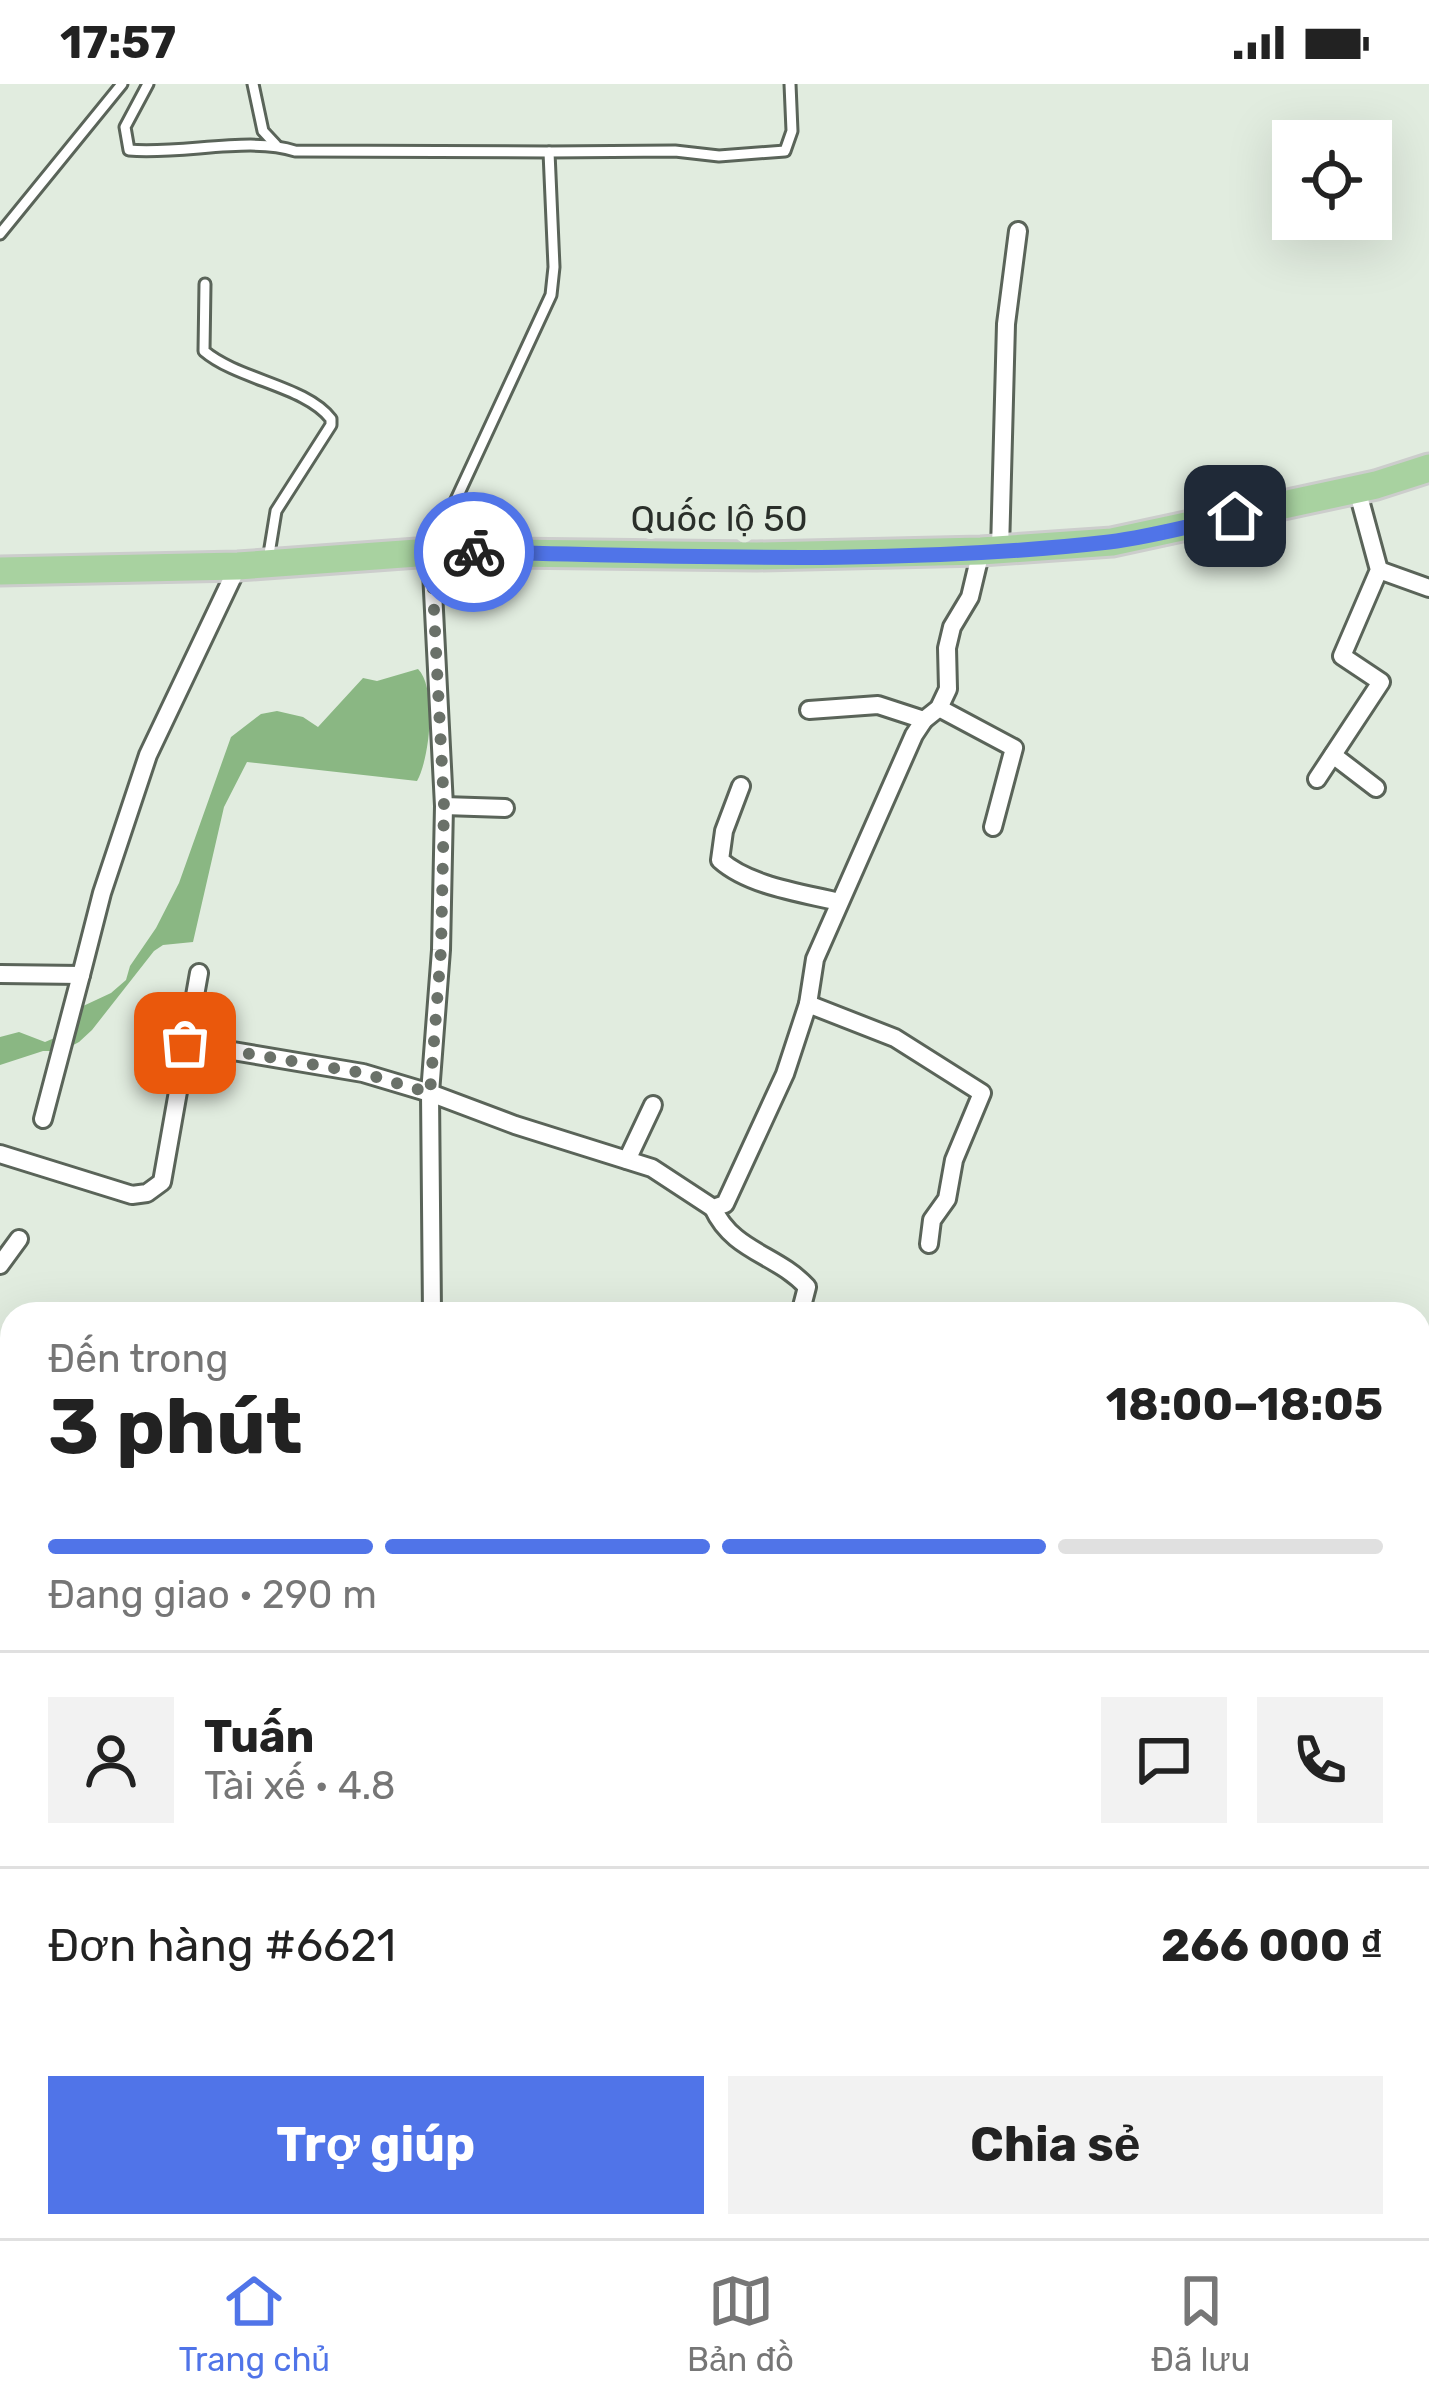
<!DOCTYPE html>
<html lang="vi">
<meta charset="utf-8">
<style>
:root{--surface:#fff;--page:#f2f2f2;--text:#222;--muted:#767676;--line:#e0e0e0;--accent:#5074e8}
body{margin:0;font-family:Rubik,sans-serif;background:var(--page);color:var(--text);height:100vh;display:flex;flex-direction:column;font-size:45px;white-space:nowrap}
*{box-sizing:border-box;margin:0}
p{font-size:39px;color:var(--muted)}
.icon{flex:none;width:66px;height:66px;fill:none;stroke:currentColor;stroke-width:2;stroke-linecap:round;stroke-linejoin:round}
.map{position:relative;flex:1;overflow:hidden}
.sheet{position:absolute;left:0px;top:1218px;width:1431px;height:936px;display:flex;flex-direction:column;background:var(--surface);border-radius:36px 36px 0 0;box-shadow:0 12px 48px #0002}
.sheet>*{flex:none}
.buttons{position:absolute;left:1272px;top:36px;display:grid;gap:24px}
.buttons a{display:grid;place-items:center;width:120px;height:120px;border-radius:0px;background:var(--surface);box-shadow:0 12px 48px #0002;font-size:60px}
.pin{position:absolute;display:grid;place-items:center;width:102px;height:102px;color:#fff;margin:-51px;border-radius:24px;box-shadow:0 6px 18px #0006}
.courier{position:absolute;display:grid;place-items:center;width:120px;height:120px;margin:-60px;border:9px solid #5074e8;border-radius:50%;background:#fff;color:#222;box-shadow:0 3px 15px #0007}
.headline em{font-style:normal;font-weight:700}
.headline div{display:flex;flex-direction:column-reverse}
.headline{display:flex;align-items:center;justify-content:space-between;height:204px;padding:0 48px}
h1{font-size:78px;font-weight:700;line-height:90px}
.bar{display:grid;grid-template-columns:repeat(4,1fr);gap:18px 12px;align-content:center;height:144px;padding:0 48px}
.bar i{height:15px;border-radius:9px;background:var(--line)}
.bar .selected{background:var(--accent)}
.bar p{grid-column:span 4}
.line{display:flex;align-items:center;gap:30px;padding:0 48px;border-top:3px solid var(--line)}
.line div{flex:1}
.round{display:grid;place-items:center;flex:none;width:126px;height:126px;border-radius:0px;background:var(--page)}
.button{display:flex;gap:24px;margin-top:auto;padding:24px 48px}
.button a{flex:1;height:138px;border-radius:0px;background:var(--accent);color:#fff;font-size:48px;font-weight:700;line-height:138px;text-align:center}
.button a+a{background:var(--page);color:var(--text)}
.status{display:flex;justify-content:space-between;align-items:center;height:84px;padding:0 60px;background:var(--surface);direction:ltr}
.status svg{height:33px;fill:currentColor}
.tabs{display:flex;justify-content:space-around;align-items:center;height:168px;border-top:3px solid var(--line);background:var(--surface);font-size:33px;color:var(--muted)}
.tabs a{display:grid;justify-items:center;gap:6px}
.tabs .selected{color:var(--accent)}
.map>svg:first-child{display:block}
</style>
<div class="status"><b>17:57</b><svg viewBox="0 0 49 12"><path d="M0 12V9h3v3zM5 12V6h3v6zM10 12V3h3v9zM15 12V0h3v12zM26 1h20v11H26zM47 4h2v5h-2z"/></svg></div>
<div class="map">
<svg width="1429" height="2154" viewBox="0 0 1429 2154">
<rect width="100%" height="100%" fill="#e1ecdf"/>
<path fill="#8ab783" d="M418,585C437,604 430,674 417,697L247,678L224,723L193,858L163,861L154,867L92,946L79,958L62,967H43L0,981V953L19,948L45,958L71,947L81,923L111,909L126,896L130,882L156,844L179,799L231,653L261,630L277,627L303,633L318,643L363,594L377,597Z"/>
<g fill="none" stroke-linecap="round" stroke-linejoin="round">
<defs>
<g id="service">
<path d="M148,0L125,43L129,66C180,71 251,52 295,67L549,68"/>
<path d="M253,0L263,47L276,61"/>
<path d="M0,150L122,0"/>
<path d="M205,200L204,267C238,296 306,302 331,335V341L276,427L268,476"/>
<path d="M434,463L551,211L554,183L549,68L675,67L719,72L785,67L792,47L790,0"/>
</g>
<g id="minor">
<path d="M1000,466L1006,240L1018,147"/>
<path d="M431,468L444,722L441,866L430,1009L432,1230"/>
<path d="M1379,486L1429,504"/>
<path d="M939,624L1014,664L993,743"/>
<path d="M809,626L878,621L924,636"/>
<path d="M1333,671L1376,704"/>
<path d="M1317,695L1381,598L1342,572L1379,486L1357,405"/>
<path d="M741,702L724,747L720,776C749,802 802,809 839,818"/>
<path d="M444,722L505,724"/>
<path d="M0,890L81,891L102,809L148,671L238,482"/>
<path d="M808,920L895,954L982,1009L954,1076L947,1115L932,1136L929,1160"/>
<path d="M185,959L363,989L430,1009L515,1041L652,1084L713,1124L725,1120L785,990L808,920L815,875L914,651L924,636L939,624L948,605L947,564L952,543L970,513L981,467"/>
<path d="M43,1035L81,891"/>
<path d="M0,1070L132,1111L147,1109L162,1098L199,889"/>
<path d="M627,1076L653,1021"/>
<path d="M713,1124C733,1168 777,1170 807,1203L800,1230"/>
<path d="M0,1181L19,1155"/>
<path d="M1419,1288L1429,1293"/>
<path d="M3,1307L12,1314"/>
<path d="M0,1542L12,1525"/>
<path d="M0,1566L12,1575"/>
<path d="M0,1639L12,1627"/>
<path d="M1419,1988L1429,1996"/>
<path d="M1007,2142L1018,2154"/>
</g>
<path id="trunk" d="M0,487L238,482L431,468L757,472L981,467L1112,458L1376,401L1429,384"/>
</defs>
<use href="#service" stroke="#5a6459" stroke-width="15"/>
<use href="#minor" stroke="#5a6459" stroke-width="22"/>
<use href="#trunk" stroke="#cccdcc" stroke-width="33"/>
<use href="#service" stroke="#fff" stroke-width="9"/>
<use href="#minor" stroke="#fff" stroke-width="16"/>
<use href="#trunk" stroke="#a8d2a0" stroke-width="27"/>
</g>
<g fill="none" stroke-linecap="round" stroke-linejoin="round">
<path stroke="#6a7169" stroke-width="12" stroke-dasharray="0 21.6" d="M185,959L363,989L430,1009L441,866L444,722L431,468H474"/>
<path stroke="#5074e8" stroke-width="15" d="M474,468C684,472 899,482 1109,458C1151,453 1193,441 1235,432"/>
</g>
<g text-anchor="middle" stroke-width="12" stroke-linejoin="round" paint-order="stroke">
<g font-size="36" fill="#2a2f2a" stroke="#e1ecdf">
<text x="719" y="447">Quốc lộ 50</text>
</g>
</g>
</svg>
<div class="buttons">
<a><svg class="icon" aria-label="locate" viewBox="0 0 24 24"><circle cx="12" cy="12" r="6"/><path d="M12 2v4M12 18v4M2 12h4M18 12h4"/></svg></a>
</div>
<div class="pin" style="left:185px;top:959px;background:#ea580c"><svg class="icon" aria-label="bag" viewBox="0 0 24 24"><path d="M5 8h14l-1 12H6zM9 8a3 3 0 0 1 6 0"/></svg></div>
<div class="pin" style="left:1235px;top:432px;background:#1f2937"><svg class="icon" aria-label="home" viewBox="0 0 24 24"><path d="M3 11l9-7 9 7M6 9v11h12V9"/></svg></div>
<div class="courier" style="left:474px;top:468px"><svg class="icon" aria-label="bike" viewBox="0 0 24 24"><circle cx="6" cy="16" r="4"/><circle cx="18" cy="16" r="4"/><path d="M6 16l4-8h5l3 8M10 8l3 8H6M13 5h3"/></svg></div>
<section class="sheet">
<div class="headline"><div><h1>3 phút</h1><p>Đến trong</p></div><em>18:00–18:05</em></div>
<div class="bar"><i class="selected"></i><i class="selected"></i><i class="selected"></i><i></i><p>Đang giao · 290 m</p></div>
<div class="line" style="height:216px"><a class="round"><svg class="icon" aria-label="person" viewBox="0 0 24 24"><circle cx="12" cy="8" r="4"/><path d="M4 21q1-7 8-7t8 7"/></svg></a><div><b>Tuấn</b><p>Tài xế · 4.8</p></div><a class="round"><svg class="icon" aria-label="chat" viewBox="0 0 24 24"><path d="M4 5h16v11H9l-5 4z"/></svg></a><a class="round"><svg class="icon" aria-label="phone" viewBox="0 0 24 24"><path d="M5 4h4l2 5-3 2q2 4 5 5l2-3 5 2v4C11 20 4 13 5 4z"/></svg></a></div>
<div class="line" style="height:156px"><div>Đơn hàng #6621</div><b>266 000 ₫</b></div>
<div class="button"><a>Trợ giúp</a><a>Chia sẻ</a></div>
</section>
</div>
<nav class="tabs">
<a class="selected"><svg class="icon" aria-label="home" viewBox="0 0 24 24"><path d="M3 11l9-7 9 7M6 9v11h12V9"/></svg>Trang chủ</a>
<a><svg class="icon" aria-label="map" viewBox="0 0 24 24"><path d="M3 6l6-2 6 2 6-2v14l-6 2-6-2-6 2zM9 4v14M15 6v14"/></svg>Bản đồ</a>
<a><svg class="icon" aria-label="saved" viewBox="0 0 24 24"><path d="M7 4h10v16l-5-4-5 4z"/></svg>Đã lưu</a>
</nav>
